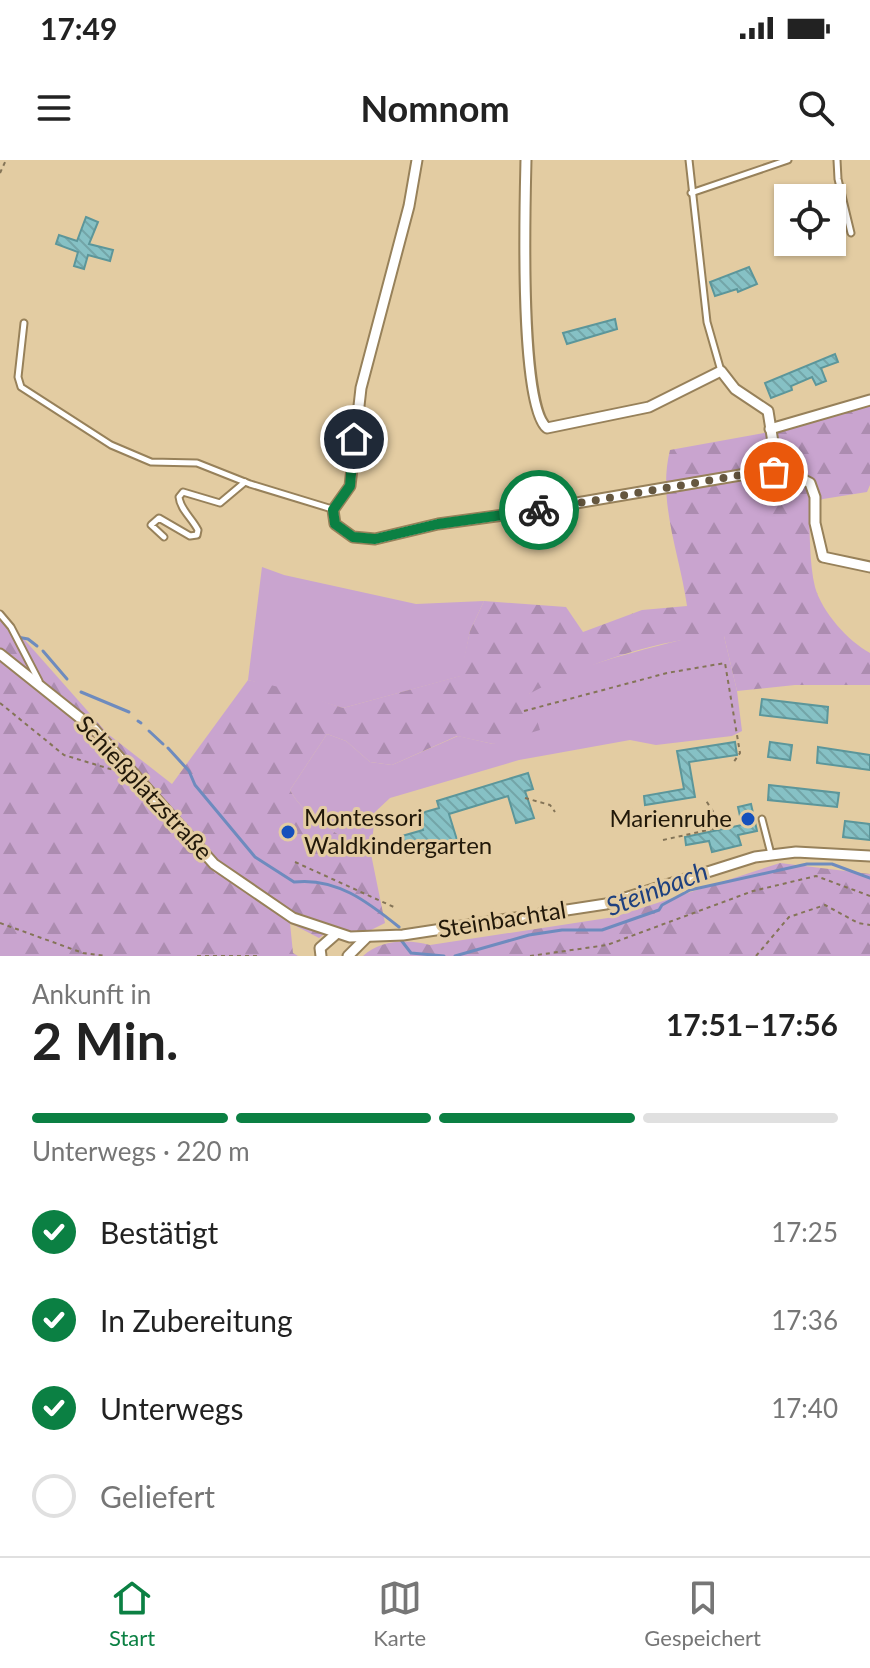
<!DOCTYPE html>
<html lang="de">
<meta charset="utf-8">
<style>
:root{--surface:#fff;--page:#f6f6f6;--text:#222;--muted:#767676;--line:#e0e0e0;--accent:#0b8043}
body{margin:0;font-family:Lato,sans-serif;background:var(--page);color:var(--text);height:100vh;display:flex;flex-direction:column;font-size:30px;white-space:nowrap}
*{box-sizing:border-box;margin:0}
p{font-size:26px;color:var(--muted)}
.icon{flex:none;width:44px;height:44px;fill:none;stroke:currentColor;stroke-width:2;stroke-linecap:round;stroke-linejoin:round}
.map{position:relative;height:796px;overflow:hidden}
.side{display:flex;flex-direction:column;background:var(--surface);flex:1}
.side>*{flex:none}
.buttons{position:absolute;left:774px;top:24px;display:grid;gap:16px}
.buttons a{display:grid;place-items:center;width:72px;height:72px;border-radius:0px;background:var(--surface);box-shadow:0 2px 6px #0004;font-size:40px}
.pin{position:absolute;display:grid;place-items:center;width:68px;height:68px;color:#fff;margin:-34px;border:4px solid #fff;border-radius:50%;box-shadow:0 2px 8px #0007}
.courier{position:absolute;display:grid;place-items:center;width:80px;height:80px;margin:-40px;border:6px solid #0b8043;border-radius:50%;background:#fff;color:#222;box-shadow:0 2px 10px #0007}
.head em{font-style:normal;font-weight:700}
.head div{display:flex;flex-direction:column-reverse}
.head{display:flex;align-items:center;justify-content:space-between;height:136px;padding:0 32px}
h1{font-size:52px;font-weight:700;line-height:60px}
.bar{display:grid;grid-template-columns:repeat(4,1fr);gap:12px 8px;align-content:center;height:96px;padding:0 32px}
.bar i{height:10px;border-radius:6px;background:var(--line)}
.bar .active{background:var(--accent)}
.bar p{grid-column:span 4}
ol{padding:0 32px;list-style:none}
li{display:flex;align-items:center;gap:24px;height:88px}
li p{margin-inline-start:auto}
li .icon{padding:8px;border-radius:50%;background:var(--accent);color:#fff;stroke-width:4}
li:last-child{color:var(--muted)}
li i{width:44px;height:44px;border:4px solid var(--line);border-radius:50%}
.status{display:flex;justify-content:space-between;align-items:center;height:56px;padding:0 40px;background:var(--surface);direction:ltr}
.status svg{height:22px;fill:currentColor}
header{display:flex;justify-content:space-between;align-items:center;height:104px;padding:0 32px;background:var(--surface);font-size:36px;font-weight:700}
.menu{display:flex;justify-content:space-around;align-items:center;height:112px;border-top:2px solid var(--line);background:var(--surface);font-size:22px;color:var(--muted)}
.menu a{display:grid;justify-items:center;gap:4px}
.menu .active{color:var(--accent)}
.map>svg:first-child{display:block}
</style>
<div class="status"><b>17:49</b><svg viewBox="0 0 49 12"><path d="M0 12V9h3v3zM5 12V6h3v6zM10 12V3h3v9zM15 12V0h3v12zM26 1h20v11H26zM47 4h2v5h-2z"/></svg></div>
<header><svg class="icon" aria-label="menu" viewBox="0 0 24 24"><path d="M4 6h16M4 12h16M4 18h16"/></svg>Nomnom<svg class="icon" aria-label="search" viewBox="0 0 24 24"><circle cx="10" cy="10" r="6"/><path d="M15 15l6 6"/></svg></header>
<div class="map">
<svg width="870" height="796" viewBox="0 0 870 796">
<defs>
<pattern id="forest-firs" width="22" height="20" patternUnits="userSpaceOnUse" patternTransform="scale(2)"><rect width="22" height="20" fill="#c9a4cf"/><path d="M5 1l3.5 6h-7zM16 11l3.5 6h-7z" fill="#ac8cb0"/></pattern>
<pattern id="building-back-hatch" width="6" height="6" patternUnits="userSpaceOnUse" patternTransform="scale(2)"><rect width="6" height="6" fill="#86c1c5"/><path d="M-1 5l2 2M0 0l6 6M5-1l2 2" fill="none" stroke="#73a5a8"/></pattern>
</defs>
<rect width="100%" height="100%" fill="#e3cca2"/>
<g fill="#c9a4cf">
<path d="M262,407L284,415L416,444L484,441L470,471L461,516L343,548L248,520Z"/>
<path d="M696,476H724L737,531L742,571L732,576L656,585L630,580L547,595L519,600L390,638L375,652L371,694C344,677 305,659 290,630L327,574L346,581L370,602L392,605L458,576L493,584L499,581C507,568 518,543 529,534C555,510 658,486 696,476Z"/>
</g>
<g fill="url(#forest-firs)">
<path d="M870,246V325L867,332L823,339L809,346C810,371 809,402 815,427C822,452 848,481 870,493V525H795L737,531L724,476C665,476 580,506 529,534L540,570L493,584L457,576L392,605L370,602L346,581L327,574L290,630C305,659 344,677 371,694L385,763L365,773L331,769L319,778L290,763L293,793L298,796H0V452L108,574L172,624L248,520L279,527L343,548L460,516L470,471L484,441L566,447L583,472L642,450L687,446C680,395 657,341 670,290L780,270Z"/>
<path d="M780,703L870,714V796H363C381,780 407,779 430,785L614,757Z"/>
</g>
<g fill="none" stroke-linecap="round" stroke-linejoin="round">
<g stroke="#6e8bbe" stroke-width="3">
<path d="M17,477L28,479L37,486"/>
<path d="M43,491L67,519"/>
<path d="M81,532L129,552"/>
<path d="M138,561L141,563"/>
<path d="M149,571L163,584"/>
<path d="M168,588L189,611L195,625L255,697L294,722C336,717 368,742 399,767"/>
<path d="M401,780L411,793L444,796"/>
<path d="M455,796L529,775L562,770H602L659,750L662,745L690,730L807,704H832L870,718"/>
</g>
</g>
<g fill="url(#building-back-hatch)" stroke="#5c969a" stroke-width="2">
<path d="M86,57L98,62L89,84L113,90L110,101L88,95L84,109L74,106L78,92L56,84L59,75L77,81Z"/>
<path d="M749,107L757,124L738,132L737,129L715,136L710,122Z"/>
<path d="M615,159L617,169L567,184L563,173Z"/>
<path d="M835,194L838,202L821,208L826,221L816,225L812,217L791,226L792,230L771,238L765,223Z"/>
<path d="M762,539L828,547L827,563L760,555Z"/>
<path d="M735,582L737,595L689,602L695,637L645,645L644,636L684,629L677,591Z"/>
<path d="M770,582L792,585L790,600L768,597Z"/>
<path d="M818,587L870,595V610L817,603Z"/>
<path d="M528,613L533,629L525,631L534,658L516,663L508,636L449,654L457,680L407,695L402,676L423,670L418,654L439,648L437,641Z"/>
<path d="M769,625L839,633L837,647L768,640Z"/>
<path d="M751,644L757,671L738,675L741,685L712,692L709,681L686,685L685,677L742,665L738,647Z"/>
<path d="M845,661L870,664V680L843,677Z"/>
</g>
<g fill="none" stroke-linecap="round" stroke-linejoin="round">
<defs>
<g id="service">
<path d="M689,0L707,162L721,211"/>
<path d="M837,0L838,19L851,73"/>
<path d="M691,33L788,0"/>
<path d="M24,163L18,217L21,227L111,285L151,302L197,303L250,324L332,349"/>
<path d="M164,377L151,365L159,358L190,376L197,375L198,370C192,358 180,349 179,337L183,332L220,343L245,322"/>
<path d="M0,454L11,467L39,521"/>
<path d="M762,659L771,694"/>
</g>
<g id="minor">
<path d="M417,0L409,46L361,228L350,326L333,350L335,364L353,377L375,379L438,364L518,353L758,312L790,313L810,323L815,337V363L823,397L870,407"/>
<path d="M526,0C525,43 519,246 547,268L649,247L721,211L735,229L768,251L775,295L790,313"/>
<path d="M770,269L870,240"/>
<path d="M0,494L94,569L214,704L293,758L350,777L403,775L606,744L755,697L796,692L870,696"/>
<path d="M321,796L320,788L336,774"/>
<path d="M348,796L366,778"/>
</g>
</defs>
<use href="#service" stroke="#97815a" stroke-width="9"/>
<use href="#minor" stroke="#97815a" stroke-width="13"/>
<g stroke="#847457" stroke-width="2" stroke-dasharray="4 4" stroke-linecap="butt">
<path d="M0,13L6,0"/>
<path d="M0,543L64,595L120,612"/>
<path d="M524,551L667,513L725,503L740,593L733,603"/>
<path d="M525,638L550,645L555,652"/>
<path d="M663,680L717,668L714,653L705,639"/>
<path d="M295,702L396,748"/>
<path d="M0,763L83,793L106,796"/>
<path d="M197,796H257"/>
<path d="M530,796L607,785L753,731L816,716L870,736"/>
<path d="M756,796L789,757L825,745L858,763L870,765"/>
</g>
<use href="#service" stroke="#fff" stroke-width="5"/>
<use href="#minor" stroke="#fff" stroke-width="9"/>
</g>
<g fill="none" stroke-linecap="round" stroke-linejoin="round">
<path stroke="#65573f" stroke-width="8" stroke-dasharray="0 14.4" d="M539,350L758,312H774"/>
<path stroke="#0b8043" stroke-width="10" d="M354,279L350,326L333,350L335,364L353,377L375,379L438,364L539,350"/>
</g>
<g fill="#1550bc" stroke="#e3cca2" stroke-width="3">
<circle cx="748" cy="659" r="8"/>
<circle cx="288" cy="672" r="8"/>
</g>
<g text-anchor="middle" stroke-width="6" stroke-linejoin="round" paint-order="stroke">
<g font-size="24" fill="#211809" stroke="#e3cca2">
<text transform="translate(144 628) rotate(47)" y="8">Schießplatzstraße</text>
<text transform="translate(502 760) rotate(-9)" y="8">Steinbachtal</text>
</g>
<g font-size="24" fill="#211809" stroke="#e3cca2" text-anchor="start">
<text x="304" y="666">Montessori<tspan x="304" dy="28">Waldkindergarten</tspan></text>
<text x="732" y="667" text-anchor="end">Marienruhe</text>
</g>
<g font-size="26" font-style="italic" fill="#1e407f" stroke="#e3cca2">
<text transform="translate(657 729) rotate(-21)" y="9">Steinbach</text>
</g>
</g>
</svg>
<div class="buttons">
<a><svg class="icon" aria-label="locate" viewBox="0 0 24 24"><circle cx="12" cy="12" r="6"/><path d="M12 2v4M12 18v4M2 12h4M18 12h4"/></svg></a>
</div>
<div class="pin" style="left:774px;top:312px;background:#ea580c"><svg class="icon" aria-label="bag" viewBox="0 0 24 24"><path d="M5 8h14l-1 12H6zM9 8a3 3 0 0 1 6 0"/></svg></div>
<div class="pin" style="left:354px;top:279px;background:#1f2937"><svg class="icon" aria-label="home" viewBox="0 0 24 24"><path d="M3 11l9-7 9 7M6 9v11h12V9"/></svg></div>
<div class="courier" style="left:539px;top:350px"><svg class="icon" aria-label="bike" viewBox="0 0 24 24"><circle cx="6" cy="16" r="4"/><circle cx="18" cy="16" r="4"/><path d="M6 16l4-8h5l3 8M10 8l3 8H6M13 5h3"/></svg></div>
</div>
<section class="side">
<div class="head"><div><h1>2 Min.</h1><p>Ankunft in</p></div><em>17:51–17:56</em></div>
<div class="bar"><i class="active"></i><i class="active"></i><i class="active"></i><i></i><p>Unterwegs · 220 m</p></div>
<ol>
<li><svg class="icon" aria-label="check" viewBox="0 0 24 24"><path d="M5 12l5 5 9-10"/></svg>Bestätigt<p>17:25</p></li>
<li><svg class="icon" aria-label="check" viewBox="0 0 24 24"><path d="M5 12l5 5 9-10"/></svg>In Zubereitung<p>17:36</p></li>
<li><svg class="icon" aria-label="check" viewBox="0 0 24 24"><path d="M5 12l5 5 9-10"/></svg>Unterwegs<p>17:40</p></li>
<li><i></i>Geliefert</li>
</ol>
</section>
<nav class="menu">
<a class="active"><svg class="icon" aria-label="home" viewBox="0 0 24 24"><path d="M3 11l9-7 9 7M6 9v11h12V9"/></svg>Start</a>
<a><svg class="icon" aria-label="map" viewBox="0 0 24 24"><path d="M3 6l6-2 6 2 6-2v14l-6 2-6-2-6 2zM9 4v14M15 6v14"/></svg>Karte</a>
<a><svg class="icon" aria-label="saved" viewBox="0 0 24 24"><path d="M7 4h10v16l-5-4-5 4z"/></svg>Gespeichert</a>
</nav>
